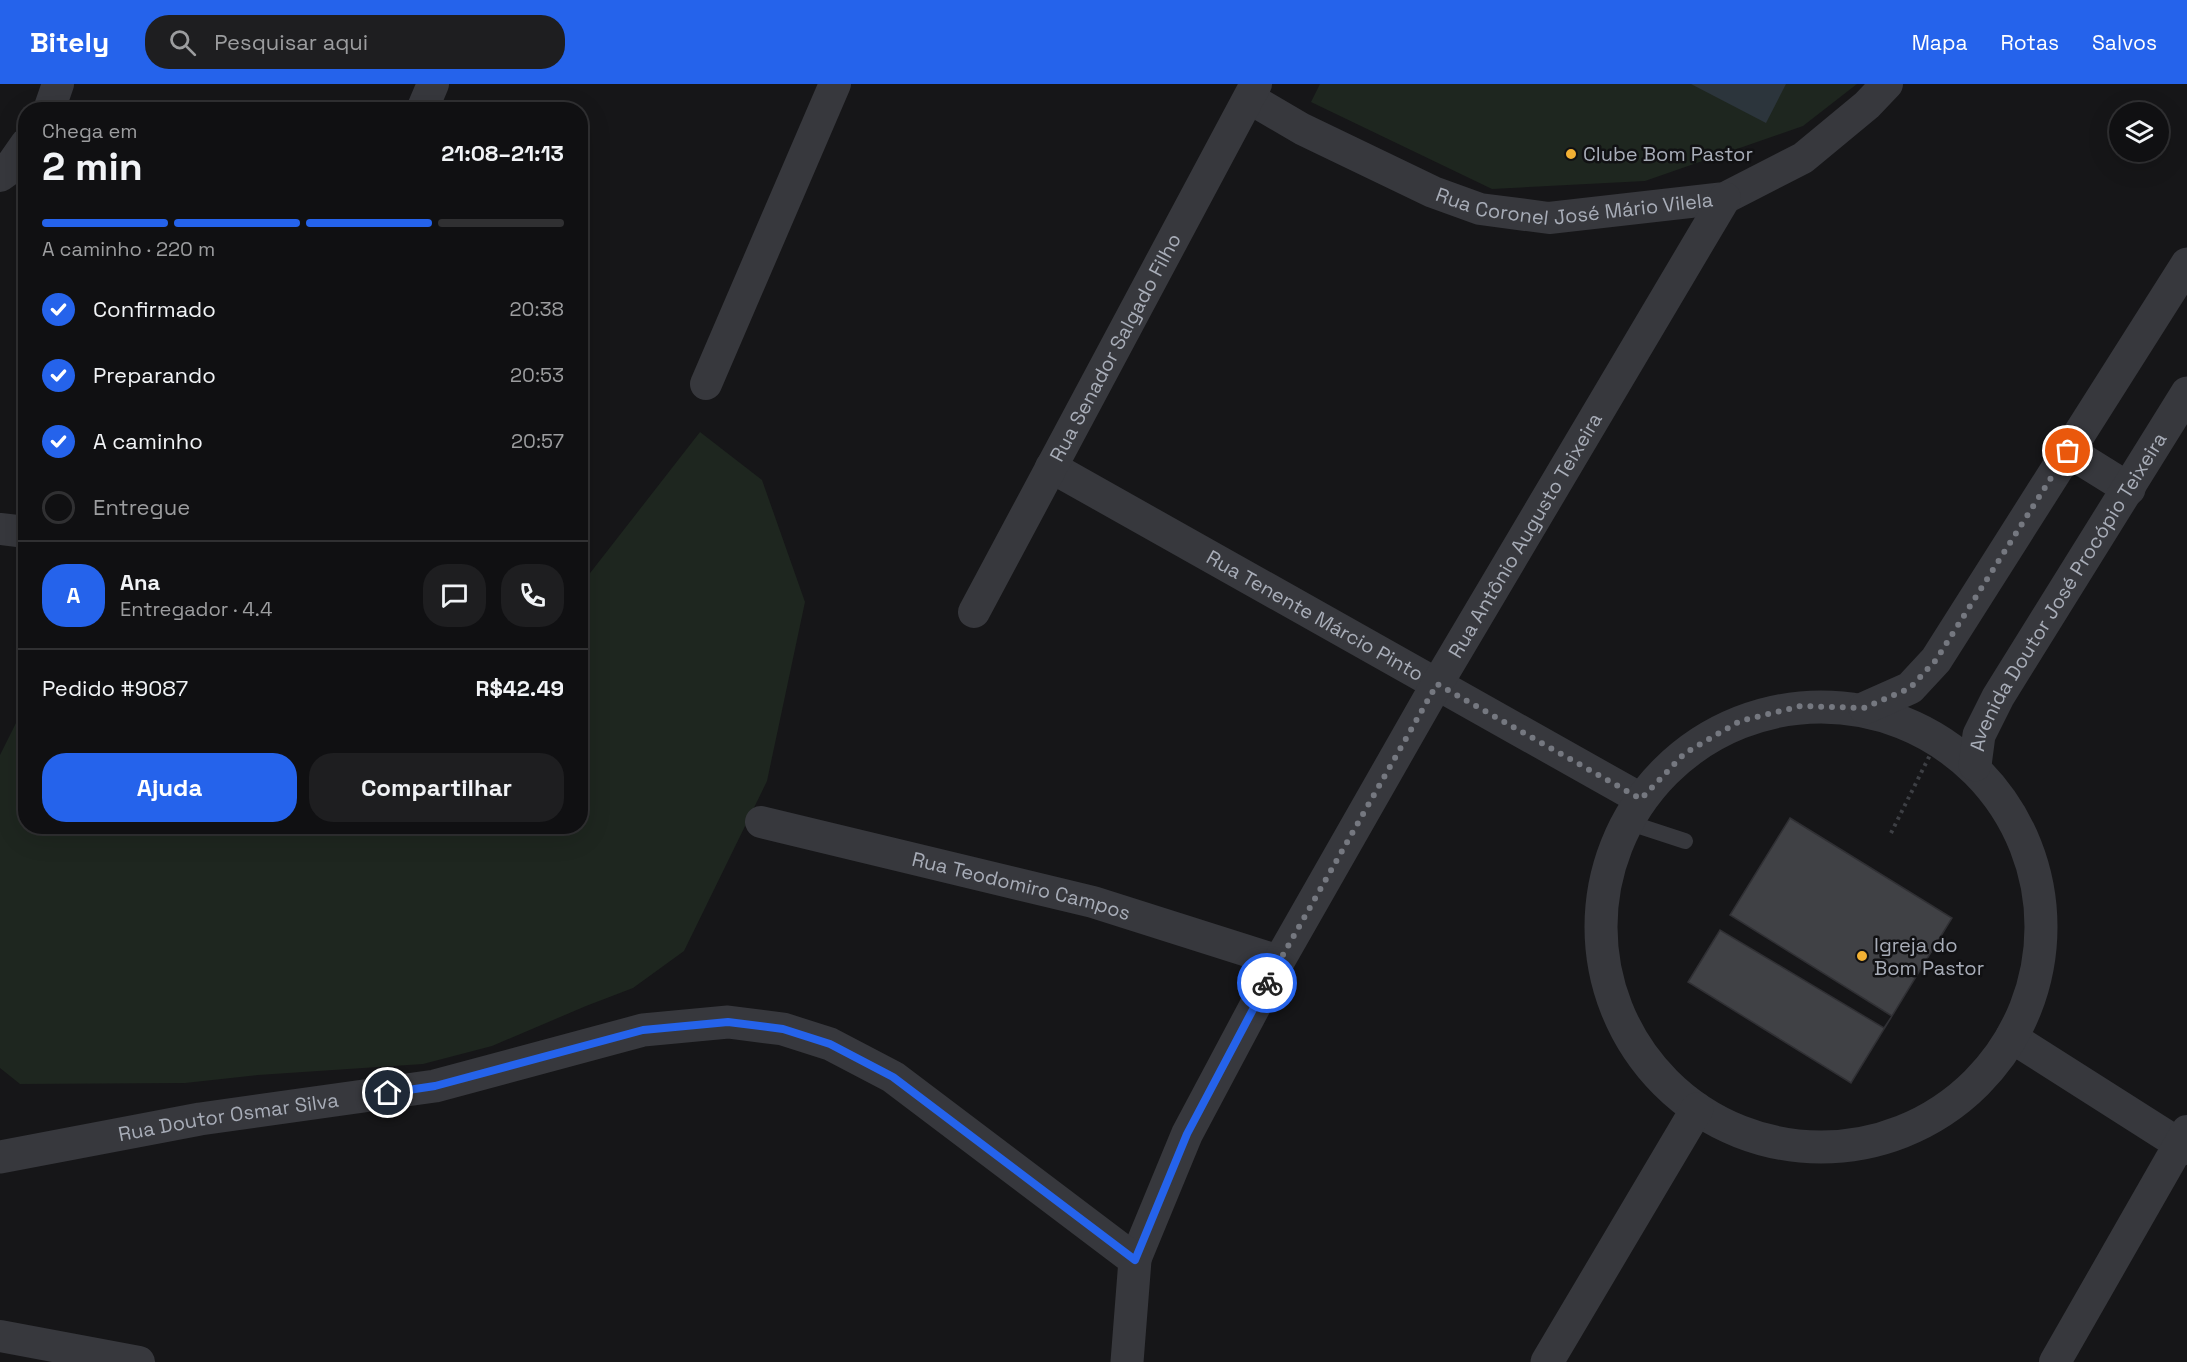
<!DOCTYPE html>
<html lang="pt">
<meta charset="utf-8">
<style>
:root{--surface:#101012;--page:#1e1e20;--text:#f1f3f6;--muted:#9c9d9f;--line:#303032;--accent:#2563eb}
body{margin:0;font-family:"Space Grotesk",sans-serif;background:var(--page);color:var(--text);height:100vh;display:flex;flex-direction:column;font-size:22px;white-space:nowrap}
*{box-sizing:border-box;margin:0}
p{font-size:20px;color:var(--muted)}
.icon{flex:none;width:33px;height:33px;fill:none;stroke:currentColor;stroke-width:2;stroke-linecap:round;stroke-linejoin:round}
.map{position:relative;flex:1;overflow:hidden}
.side{position:absolute;left:18px;top:18px;width:570px;height:732px;display:flex;flex-direction:column;background:var(--surface);border-radius:24px;box-shadow:0 6px 24px #0002,0 0 0 2px var(--line)}
.side>*{flex:none}
.tools{position:absolute;left:2109px;top:18px;display:grid;gap:12px}
.tools a{display:grid;place-items:center;width:60px;height:60px;border-radius:50%;background:var(--surface);box-shadow:0 6px 24px #0002,0 0 0 2px var(--line);font-size:30px}
.pin{position:absolute;display:grid;place-items:center;width:51px;height:51px;color:#fff;margin:-26px;border:3px solid #fff;border-radius:50%;box-shadow:0 2px 6px #0007}
.courier{position:absolute;display:grid;place-items:center;width:60px;height:60px;margin:-30px;border:4px solid #2563eb;border-radius:50%;background:#fff;color:#222;box-shadow:0 2px 8px #0007}
.overview em{font-style:normal;font-weight:700}
.overview div{display:flex;flex-direction:column-reverse}
.overview{display:flex;align-items:center;justify-content:space-between;height:102px;padding:0 24px}
h1{font-size:39px;font-weight:700;line-height:45px}
.bar{display:grid;grid-template-columns:repeat(4,1fr);gap:9px 6px;align-content:center;height:72px;padding:0 24px}
.bar i{height:8px;border-radius:4px;background:var(--line)}
.bar .current{background:var(--accent)}
.bar p{grid-column:span 4}
.line{display:flex;align-items:center;gap:15px;padding:0 24px;border-top:2px solid var(--line)}
.line div{flex:1}
.round{display:grid;place-items:center;flex:none;width:63px;height:63px;border-radius:24px;background:var(--page)}
ol{padding:0 24px;list-style:none}
li{display:flex;align-items:center;gap:18px;height:66px}
li p{margin-inline-start:auto}
li .icon{padding:6px;border-radius:50%;background:var(--accent);color:#fff;stroke-width:4}
li:last-child{color:var(--muted)}
li i{width:33px;height:33px;border:3px solid var(--line);border-radius:50%}
.action{display:flex;gap:12px;margin-top:auto;padding:12px 24px}
.action a{flex:1;height:69px;border-radius:24px;background:var(--accent);color:#fff;font-size:24px;font-weight:700;line-height:69px;text-align:center}
.action a+a{background:var(--page);color:var(--text)}
header{display:flex;align-items:center;gap:36px;box-sizing:border-box;height:84px;padding:0 30px;background:var(--accent);color:#fff}
header strong{font-size:28px}
nav{display:flex;gap:33px;margin-inline-start:auto;font-size:21px}
.search{width:420px;height:54px;background:var(--page);display:flex;align-items:center;gap:15px;box-sizing:border-box;padding:0 21px;border-radius:24px;color:var(--muted);font-size:22px}
.map>svg:first-child{display:block}
</style>
<header>
<strong>Bitely</strong>
<div class="search"><svg class="icon" aria-label="search" viewBox="0 0 24 24"><circle cx="10" cy="10" r="6"/><path d="M15 15l6 6"/></svg>Pesquisar aqui</div>
<nav><a>Mapa</a><a>Rotas</a><a>Salvos</a></nav>
</header>
<div class="map">
<svg width="2187" height="1278" viewBox="0 0 2187 1278">
<rect width="100%" height="100%" fill="#161618"/>
<g fill="#1e261f">
<path d="M1320,0H1857L1803,42L1645,97L1492,105L1311,18Z"/>
<path d="M700,348L762,396L805,518L767,697L684,867L633,904L586,922L492,962L423,980L258,991L185,999L20,1000L0,984V671L25,621L26,742H580L581,496L587,493Z"/>
</g>
<path fill="#2c353c" d="M1691,0H1786L1766,39Z"/>
<path fill="#404145" stroke="#303034" stroke-width="1.5" d="M1790,734L1952,834L1851,999L1688,898L1720,846L1884,944L1892,932L1730,831Z"/>
<g fill="none" stroke-linecap="round" stroke-linejoin="round">
<path stroke="#3d3f44" stroke-width="4" stroke-dasharray="3 4.5" stroke-linecap="butt" d="M1891,749L1938,655"/>
<path stroke="#37383d" stroke-width="16" d="M1630,739L1685,757"/>
<g stroke="#37383d" stroke-width="32">
<path id="s1" d="M1249,14L1302,45L1433,108L1480,125L1549,134L1725,114L1803,74L1867,21L1887,0"/>
<path d="M49,26L58,0"/>
<path d="M422,26L433,0"/>
<path d="M0,92L7,87L26,60"/>
<path d="M706,300L835,0"/>
<path id="s2" d="M1051,383L1641,715"/>
<path d="M0,445L26,448"/>
<path id="s3" d="M974,528L1256,0"/>
<path id="s4" d="M761,738L1093,818L1279,877"/>
<path d="M2011,953L2187,1065"/>
<path id="s5" d="M1135,1176L1187,1050L1279,877L1437,600L1725,114"/>
<path d="M0,1252L139,1278"/>
<path d="M2055,1278L2187,1047"/>
</g>
<g stroke="#37383d" stroke-width="33">
<path d="M2068,367L2129,405"/>
<circle cx="1821" cy="843" r="220"/>
<path d="M1865,624L1910,604L1936,576L2187,180"/>
<path id="s6" d="M1975,681L1979,651L1998,613L2187,309"/>
<path id="s7" d="M0,1073L200,1035L435,1002L643,946L728,938L783,945L830,960L893,993L1135,1176L1127,1278"/>
<path d="M1547,1278L1697,1025"/>
</g>
</g>
<g fill="none" stroke-linecap="round" stroke-linejoin="round">
<path stroke="#757880" stroke-width="6" stroke-dasharray="0 10.8" d="M1267,899L1437,600L1641,715L1685,669L1740,637L1801,622L1864,624L1910,604L1936,576L2068,367"/>
<path stroke="#2563eb" stroke-width="8" d="M388,1009L435,1002L643,946L728,938L783,945L830,960L893,993L1135,1176L1187,1050L1267,899"/>
</g>
<g fill="#f2b134" stroke="#111113" stroke-width="2">
<circle cx="1571" cy="70" r="6"/>
<circle cx="1862" cy="872" r="6"/>
</g>
<g text-anchor="middle" stroke-width="5" stroke-linejoin="round" paint-order="stroke">
<g font-size="20" fill="#a8adb8" stroke="#111113" text-anchor="start">
<text x="1583" y="77">Clube Bom Pastor</text>
<text x="1874" y="868">Igreja do<tspan x="1874" dy="23">Bom Pastor</tspan></text>
</g>
<g font-size="20" fill="#a8adb8" stroke="#111113">
<text dy="7" stroke="none"><textPath href="#s1" startOffset="351">Rua Coronel José Mário Vilela</textPath></text>
<text dy="7" stroke="none"><textPath href="#s3" startOffset="300">Rua Senador Salgado Filho</textPath></text>
<text dy="7" stroke="none"><textPath href="#s5" startOffset="824">Rua Antônio Augusto Teixeira</textPath></text>
<text dy="7" stroke="none"><textPath href="#s6" startOffset="198">Avenida Doutor José Procópio Teixeira</textPath></text>
<text dy="7" stroke="none"><textPath href="#s2" startOffset="303">Rua Tenente Márcio Pinto</textPath></text>
<text dy="7" stroke="none"><textPath href="#s4" startOffset="268">Rua Teodomiro Campos</textPath></text>
<text dy="7" stroke="none"><textPath href="#s7" startOffset="232">Rua Doutor Osmar Silva</textPath></text>
</g>
</g>
</svg>
<div class="tools">
<a><svg class="icon" aria-label="layers" viewBox="0 0 24 24"><path d="M12 4l9 5-9 5-9-5zM3 14l9 5 9-5"/></svg></a>
</div>
<div class="pin" style="left:2068px;top:367px;background:#ea580c"><svg class="icon" aria-label="bag" viewBox="0 0 24 24"><path d="M5 8h14l-1 12H6zM9 8a3 3 0 0 1 6 0"/></svg></div>
<div class="pin" style="left:388px;top:1009px;background:#1f2937"><svg class="icon" aria-label="home" viewBox="0 0 24 24"><path d="M3 11l9-7 9 7M6 9v11h12V9"/></svg></div>
<div class="courier" style="left:1267px;top:899px"><svg class="icon" aria-label="bike" viewBox="0 0 24 24"><circle cx="6" cy="16" r="4"/><circle cx="18" cy="16" r="4"/><path d="M6 16l4-8h5l3 8M10 8l3 8H6M13 5h3"/></svg></div>
<section class="side">
<div class="overview"><div><h1>2 min</h1><p>Chega em</p></div><em>21:08–21:13</em></div>
<div class="bar"><i class="current"></i><i class="current"></i><i class="current"></i><i></i><p>A caminho · 220 m</p></div>
<ol>
<li><svg class="icon" aria-label="check" viewBox="0 0 24 24"><path d="M5 12l5 5 9-10"/></svg>Confirmado<p>20:38</p></li>
<li><svg class="icon" aria-label="check" viewBox="0 0 24 24"><path d="M5 12l5 5 9-10"/></svg>Preparando<p>20:53</p></li>
<li><svg class="icon" aria-label="check" viewBox="0 0 24 24"><path d="M5 12l5 5 9-10"/></svg>A caminho<p>20:57</p></li>
<li><i></i>Entregue</li>
</ol>
<div class="line" style="height:108px"><b class="round" style="background:var(--accent);color:#fff">A</b><div><b>Ana</b><p>Entregador · 4.4</p></div><a class="round"><svg class="icon" aria-label="chat" viewBox="0 0 24 24"><path d="M4 5h16v11H9l-5 4z"/></svg></a><a class="round"><svg class="icon" aria-label="phone" viewBox="0 0 24 24"><path d="M5 4h4l2 5-3 2q2 4 5 5l2-3 5 2v4C11 20 4 13 5 4z"/></svg></a></div>
<div class="line" style="height:78px"><div>Pedido #9087</div><b>R$42.49</b></div>
<div class="action"><a>Ajuda</a><a>Compartilhar</a></div>
</section>
</div>
